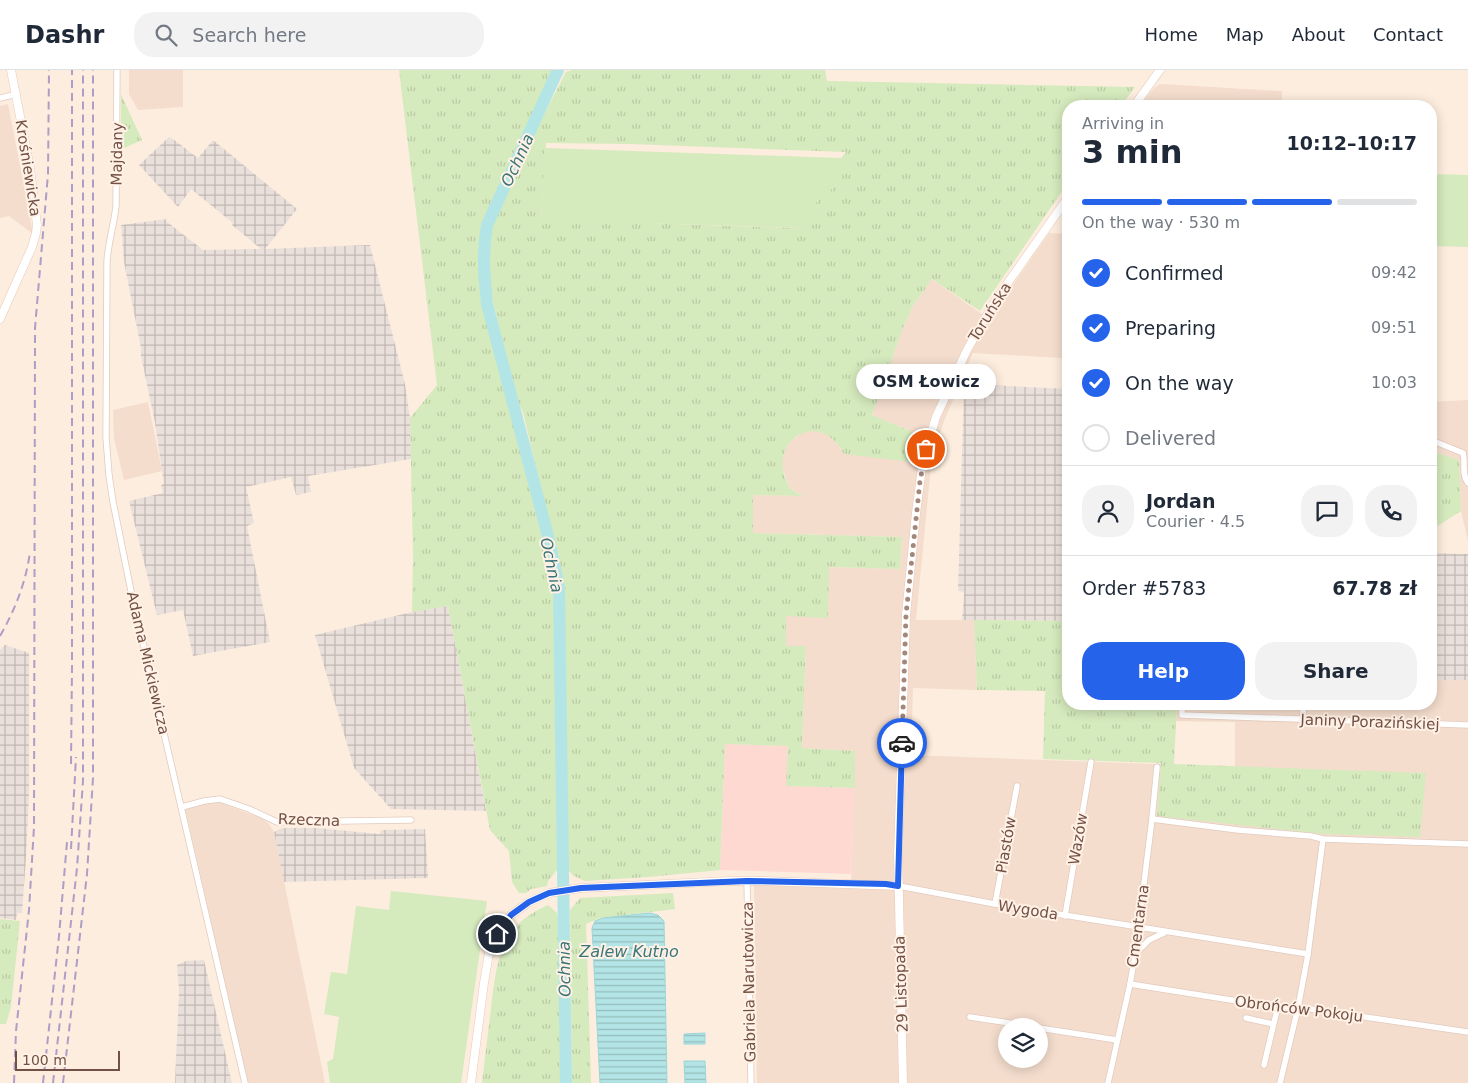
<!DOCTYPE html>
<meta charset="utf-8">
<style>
:root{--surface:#fff;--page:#f2f2f3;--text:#1f2937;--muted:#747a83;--line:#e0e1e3;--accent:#2563eb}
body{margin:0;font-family:"DejaVu Sans",sans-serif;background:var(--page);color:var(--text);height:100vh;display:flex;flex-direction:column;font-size:19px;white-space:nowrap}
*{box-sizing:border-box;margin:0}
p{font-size:16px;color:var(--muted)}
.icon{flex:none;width:28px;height:28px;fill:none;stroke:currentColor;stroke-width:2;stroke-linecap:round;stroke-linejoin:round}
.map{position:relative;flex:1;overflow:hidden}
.panel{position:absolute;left:1062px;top:30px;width:375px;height:610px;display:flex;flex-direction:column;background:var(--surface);border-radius:20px;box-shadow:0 2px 12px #0003}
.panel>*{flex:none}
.tools{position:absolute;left:998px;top:948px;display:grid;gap:10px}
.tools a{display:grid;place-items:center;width:50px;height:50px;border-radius:50%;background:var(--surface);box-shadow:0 2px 12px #0003;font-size:25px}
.scale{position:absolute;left:15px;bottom:12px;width:105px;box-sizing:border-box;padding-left:5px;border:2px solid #735046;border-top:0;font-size:14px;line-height:18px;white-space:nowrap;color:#735046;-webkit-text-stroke:4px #fff1e5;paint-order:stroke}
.pin{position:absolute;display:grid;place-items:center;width:42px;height:42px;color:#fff;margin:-21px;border:2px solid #fff;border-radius:50%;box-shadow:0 1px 5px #0007}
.courier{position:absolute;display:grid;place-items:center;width:50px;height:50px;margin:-25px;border:4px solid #2563eb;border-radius:50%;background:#fff;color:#222;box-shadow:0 1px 6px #0007}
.bubble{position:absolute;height:35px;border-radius:18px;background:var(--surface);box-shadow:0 2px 12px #0003;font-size:16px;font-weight:800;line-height:35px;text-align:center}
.summary em{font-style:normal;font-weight:800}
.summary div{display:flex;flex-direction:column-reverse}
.summary{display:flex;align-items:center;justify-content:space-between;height:85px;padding:0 20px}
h1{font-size:32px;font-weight:800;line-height:38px}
.bar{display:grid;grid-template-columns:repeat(4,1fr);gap:8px 5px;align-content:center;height:60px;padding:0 20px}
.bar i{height:6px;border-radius:4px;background:var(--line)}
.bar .active{background:var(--accent)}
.bar p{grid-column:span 4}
.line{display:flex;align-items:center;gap:12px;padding:0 20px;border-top:1px solid var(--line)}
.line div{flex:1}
.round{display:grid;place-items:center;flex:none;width:52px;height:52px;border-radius:20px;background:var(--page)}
ol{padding:0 20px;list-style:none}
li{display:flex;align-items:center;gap:15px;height:55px}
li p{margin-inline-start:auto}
li .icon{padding:5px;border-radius:50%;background:var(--accent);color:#fff;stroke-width:4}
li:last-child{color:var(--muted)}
li i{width:28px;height:28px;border:2px solid var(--line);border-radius:50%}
.button{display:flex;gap:10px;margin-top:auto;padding:10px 20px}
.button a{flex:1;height:58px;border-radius:20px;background:var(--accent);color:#fff;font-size:20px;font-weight:800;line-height:58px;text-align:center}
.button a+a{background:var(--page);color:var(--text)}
header{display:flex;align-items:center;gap:30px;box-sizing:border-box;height:70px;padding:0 25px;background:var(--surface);border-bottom:1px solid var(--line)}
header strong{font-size:24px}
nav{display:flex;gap:28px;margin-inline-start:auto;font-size:18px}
.search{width:350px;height:45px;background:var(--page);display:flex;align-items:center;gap:12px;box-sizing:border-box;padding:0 18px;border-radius:20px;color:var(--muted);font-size:19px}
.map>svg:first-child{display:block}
</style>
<header>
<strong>Dashr</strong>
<div class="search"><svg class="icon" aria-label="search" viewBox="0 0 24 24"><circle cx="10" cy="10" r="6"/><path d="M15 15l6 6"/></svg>Search here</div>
<nav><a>Home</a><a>Map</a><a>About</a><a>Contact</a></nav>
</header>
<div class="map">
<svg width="1468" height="1013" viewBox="0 0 1468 1013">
<defs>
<pattern id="industrial-grid" width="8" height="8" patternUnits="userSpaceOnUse" patternTransform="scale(1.25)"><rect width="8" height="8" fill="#eae0db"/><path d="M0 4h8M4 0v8" fill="none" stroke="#c2b8b3"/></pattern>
<pattern id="grass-tufts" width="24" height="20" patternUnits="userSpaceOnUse" patternTransform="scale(1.25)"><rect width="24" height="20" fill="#d5eabd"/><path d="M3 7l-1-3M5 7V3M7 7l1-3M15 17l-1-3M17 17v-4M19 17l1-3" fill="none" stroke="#bacaa4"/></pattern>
<pattern id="water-rules" width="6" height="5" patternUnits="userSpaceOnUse" patternTransform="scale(1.25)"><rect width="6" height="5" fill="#b3e5e6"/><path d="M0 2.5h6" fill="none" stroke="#96bcbc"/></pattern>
</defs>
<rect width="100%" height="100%" fill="#fdedde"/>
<g fill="#f4ddcd" fill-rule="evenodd">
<path d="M129,0H183V37L138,40L129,24Z"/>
<path d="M1160,14L1282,21V36H1140L1153,19Z"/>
<path d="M8,34L26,126L33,164L9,146L0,148V36Z"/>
<path d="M1049,163L1069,164V277L1062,288L973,283L944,351L937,372L931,396L916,550H974L977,620L913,618L911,685L1235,697V652L1176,651L1177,634H1431V610H1468V1013H757L754,815L851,817L855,681L802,678L806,577L786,576V546L829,497L900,499L902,467L753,463V425L802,426L790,418L781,394L785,380L792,370L802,363L813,360L825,363L834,369L844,384L920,365L872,345L903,258L913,236L932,209L989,249ZM1006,956H1039V989H1006Z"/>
<path d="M1468,330V471L1461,441L1459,390L1431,381V332Z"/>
<path d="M148,332L162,401L124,410L114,368L113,340Z"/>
<path d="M209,732L221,733L261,748L268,753L274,762L325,1013H248L185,738Z"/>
</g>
<path fill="#fdd9d1" d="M725,674L788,676L787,716L855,718L851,804L720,800Z"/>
<g fill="url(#industrial-grid)">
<path d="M169,67L173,69L198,88L213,70L297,139L265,179L370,175L405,314L410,348L411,389L308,406L311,422L296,425L291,407L246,417L254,453L247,456L270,572L193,586L183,540L157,545L129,431L163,423L161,415L164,414L155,353L141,286V278L124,192L121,155L167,149L166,151L203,180L261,179L232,155L233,153L191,119L178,137L139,95Z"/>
<path d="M964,314L1069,319V551L962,550L964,522L958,521Z"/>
<path d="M1431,483L1468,484V610H1431Z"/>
<path d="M448,536L486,741L391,739L354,698L315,565L412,542Z"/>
<path d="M5,575L29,583V726L26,788L22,843H17L16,850L0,848V580Z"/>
<path d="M282,758H316L380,764L381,760L425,759L428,808L284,812L274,762Z"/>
<path d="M204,890L232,1013H175L179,920L177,895L186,891Z"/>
</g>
<g fill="url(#grass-tufts)" fill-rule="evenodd">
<path d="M399,0H553L489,143L480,173V207L485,238L510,339L537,439L554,516L558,776L557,800L548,811L547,816L531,819L526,823H519L512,812L509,781L490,760L448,536L412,542L413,486L410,348L437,315Z"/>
<path d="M572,0H825L827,11L1135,17L1121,36H1069V111L980,241L932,209L913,236L903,258L872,345L920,365L911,392L844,384C821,339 771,368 785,407C787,410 788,415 790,418C793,421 799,424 803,426L753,425V463L902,467L900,499L829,497L828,548L786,546V576H806L802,678L855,681V718L786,716L788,676L725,674L720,800L648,807L585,811L574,806L568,800L562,508L523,342L518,332C512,308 506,285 500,261C493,230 481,195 490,163C498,137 513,115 521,89L566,2ZM546,73L630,74L846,82L841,88V111L815,133L803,158C716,156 629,152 541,149Z"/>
<path d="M121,24L142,70L122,79L121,78Z"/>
<path d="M1431,381L1459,390L1461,441L1436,457L1431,458Z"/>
<path d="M974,550L1069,551V634H1177L1174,694L1426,703L1420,767L1322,764L1157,746L1161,693L1043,689L1045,621L977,620Z"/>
<path d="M673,823L675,839L600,848L586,854L591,1013H572L570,840L580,828Z"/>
<path d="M548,835L557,843L559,854L562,1013H482C485,985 489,957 492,929C495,909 497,886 507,869C515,853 532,842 548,835Z"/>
<path d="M0,849L20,851L11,937L6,954H0Z"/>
</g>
<g fill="#d5eabd">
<path d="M545,78L841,88V111L815,133L803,158L541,150Z"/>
<path d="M1431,104L1468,105V177L1431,176Z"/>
<path d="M391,821L487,831L461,1013H330L327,992L333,989L339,947L324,944L331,902L347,904L356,836L389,840Z"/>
</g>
<g fill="url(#water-rules)" stroke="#99d6d8">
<path d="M650,843L658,845L664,851L667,1013H600L592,858L595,851L603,848Z"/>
<path d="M705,963V974H684V964Z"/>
<path d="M684,991H705L706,1013H685Z"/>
</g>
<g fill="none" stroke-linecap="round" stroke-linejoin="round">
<path stroke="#b3e5e6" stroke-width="12" d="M558,0L487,155C482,185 484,204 487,234L549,470L559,517L566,1013"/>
<defs>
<g id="street">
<path d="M117,0L116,136C114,155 108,173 107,192L106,367L109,405L113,432L131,521L245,1013"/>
<path d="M0,28L17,24"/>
<path d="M1431,370L1463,383C1466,393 1461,405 1468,413"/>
<path d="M1182,634V645L1468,655"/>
<path d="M1303,650V634"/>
<path d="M182,737L204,731L220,729L249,739L277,752L411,750"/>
<path d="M1152,749L1238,760L1311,766L1323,769L1468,774"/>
<path d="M747,811L751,1013"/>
<path d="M899,816L995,834L1308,884"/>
<path d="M995,834L1017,716"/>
<path d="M1065,846L1091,692"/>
<path d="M1136,883L1149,870L1164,863"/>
<path d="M1130,914L1250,933L1310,939L1468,962"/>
<path d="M970,947L1030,956"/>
<path d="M1246,948L1273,954"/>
<path d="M1039,958L1117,970"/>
<path d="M1264,995L1278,936"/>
<path d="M1108,1013L1130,914L1140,858V845L1152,749L1157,697"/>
<path d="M1280,1013L1298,938L1308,884L1323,769"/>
</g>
<g id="secondary">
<path d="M1134,36L1160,0"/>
<path d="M0,249L32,177L36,163L37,155L30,98L11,0"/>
<path d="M471,1013L484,913L489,883L497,864L511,845L529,832L549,823L581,818L730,811H765L899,816"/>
<path d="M903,1013L898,785L906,545L916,443L923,390L936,347L967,280L995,231L1069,126"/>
</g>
</defs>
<use href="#street" stroke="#e2cabe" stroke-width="7"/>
<use href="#secondary" stroke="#e7caba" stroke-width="9"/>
<use href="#street" stroke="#fff" stroke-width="5.5"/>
<use href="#secondary" stroke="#fff" stroke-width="8"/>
<g stroke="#ae9ec5" stroke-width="2" stroke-dasharray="8 5" stroke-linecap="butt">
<path d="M0,566C15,540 26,512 30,482"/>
<path d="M71,694L72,598V0"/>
<path d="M71,779L76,687"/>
<path d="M14,1013L16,961L29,840L34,757L35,258L48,104L49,0"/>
<path d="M43,1013L59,866L67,772"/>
<path d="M53,1013L77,798L83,711V0"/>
<path d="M63,1013L87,804L93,708V0"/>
</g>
</g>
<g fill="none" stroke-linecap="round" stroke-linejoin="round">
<path stroke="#a3877b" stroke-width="5" stroke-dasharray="0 9" d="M902,673L906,545L920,411L926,379"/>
<path stroke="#2563eb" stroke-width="6" d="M497,864L511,845L529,832L549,823L581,818L747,811L886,814L898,816L902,673"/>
</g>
<g text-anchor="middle" stroke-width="4" stroke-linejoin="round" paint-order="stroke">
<g font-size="15" fill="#735046" stroke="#fff1e5">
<text transform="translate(117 84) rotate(-89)" y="5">Majdany</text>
<text transform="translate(28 98) rotate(81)" y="5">Krośniewicka</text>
<text transform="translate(990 242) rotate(-58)" y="5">Toruńska</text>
<text transform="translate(148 593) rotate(77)" y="5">Adama Mickiewicza</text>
<text transform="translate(1370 652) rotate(2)" y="5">Janiny Porazińskiej</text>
<text transform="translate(309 750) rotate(2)" y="5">Rzeczna</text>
<text transform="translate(1078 769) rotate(-80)" y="5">Wazów</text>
<text transform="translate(1006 775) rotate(-80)" y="5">Piastów</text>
<text transform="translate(1028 840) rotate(9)" y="5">Wygoda</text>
<text transform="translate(1138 856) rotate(-82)" y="5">Cmentarna</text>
<text transform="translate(749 912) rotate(-91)" y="5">Gabriela Narutowicza</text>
<text transform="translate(901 914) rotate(-92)" y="5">29 Listopada</text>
<text transform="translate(1299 939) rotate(7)" y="5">Obrońców Pokoju</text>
</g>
<g font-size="16" font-style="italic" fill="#3a7679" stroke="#fff1e5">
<text transform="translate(517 90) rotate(-65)" y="6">Ochnia</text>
<text transform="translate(552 495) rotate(78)" y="6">Ochnia</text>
<text x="629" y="887">Zalew Kutno</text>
<text transform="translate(564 899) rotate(-91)" y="6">Ochnia</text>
</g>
</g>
</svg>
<div class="tools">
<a><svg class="icon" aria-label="layers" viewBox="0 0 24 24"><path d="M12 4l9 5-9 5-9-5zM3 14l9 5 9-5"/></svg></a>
</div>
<div class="scale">100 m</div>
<div class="pin" style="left:926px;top:379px;background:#ea580c"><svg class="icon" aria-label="bag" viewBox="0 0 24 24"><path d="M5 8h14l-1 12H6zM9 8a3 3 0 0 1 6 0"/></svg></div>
<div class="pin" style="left:497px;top:864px;background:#1f2937"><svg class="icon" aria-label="home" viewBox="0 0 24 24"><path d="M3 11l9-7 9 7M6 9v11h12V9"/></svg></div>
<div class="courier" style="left:902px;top:673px"><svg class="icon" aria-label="car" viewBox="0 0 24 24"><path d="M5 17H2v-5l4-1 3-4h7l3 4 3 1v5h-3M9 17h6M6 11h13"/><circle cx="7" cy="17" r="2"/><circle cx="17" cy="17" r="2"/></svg></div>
<div class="bubble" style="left:856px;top:294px;width:140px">OSM Łowicz</div>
<section class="panel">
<div class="summary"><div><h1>3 min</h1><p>Arriving in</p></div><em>10:12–10:17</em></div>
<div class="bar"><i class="active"></i><i class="active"></i><i class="active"></i><i></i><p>On the way · 530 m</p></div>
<ol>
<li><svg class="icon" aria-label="check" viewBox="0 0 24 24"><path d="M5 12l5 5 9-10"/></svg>Confirmed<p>09:42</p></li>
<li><svg class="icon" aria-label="check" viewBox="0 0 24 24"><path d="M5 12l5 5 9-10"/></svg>Preparing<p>09:51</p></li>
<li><svg class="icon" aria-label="check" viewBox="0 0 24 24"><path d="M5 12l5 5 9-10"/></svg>On the way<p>10:03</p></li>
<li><i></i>Delivered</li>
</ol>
<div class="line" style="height:90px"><a class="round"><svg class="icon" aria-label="person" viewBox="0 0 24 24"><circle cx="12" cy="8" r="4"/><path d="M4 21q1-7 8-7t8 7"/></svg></a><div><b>Jordan</b><p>Courier · 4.5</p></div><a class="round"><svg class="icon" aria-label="chat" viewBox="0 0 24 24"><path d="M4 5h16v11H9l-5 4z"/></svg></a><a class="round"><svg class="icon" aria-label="phone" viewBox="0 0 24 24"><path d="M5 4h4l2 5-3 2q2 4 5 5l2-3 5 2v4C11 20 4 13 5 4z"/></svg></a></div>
<div class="line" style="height:65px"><div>Order #5783</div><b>67.78 zł</b></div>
<div class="button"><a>Help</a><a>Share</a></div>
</section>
</div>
